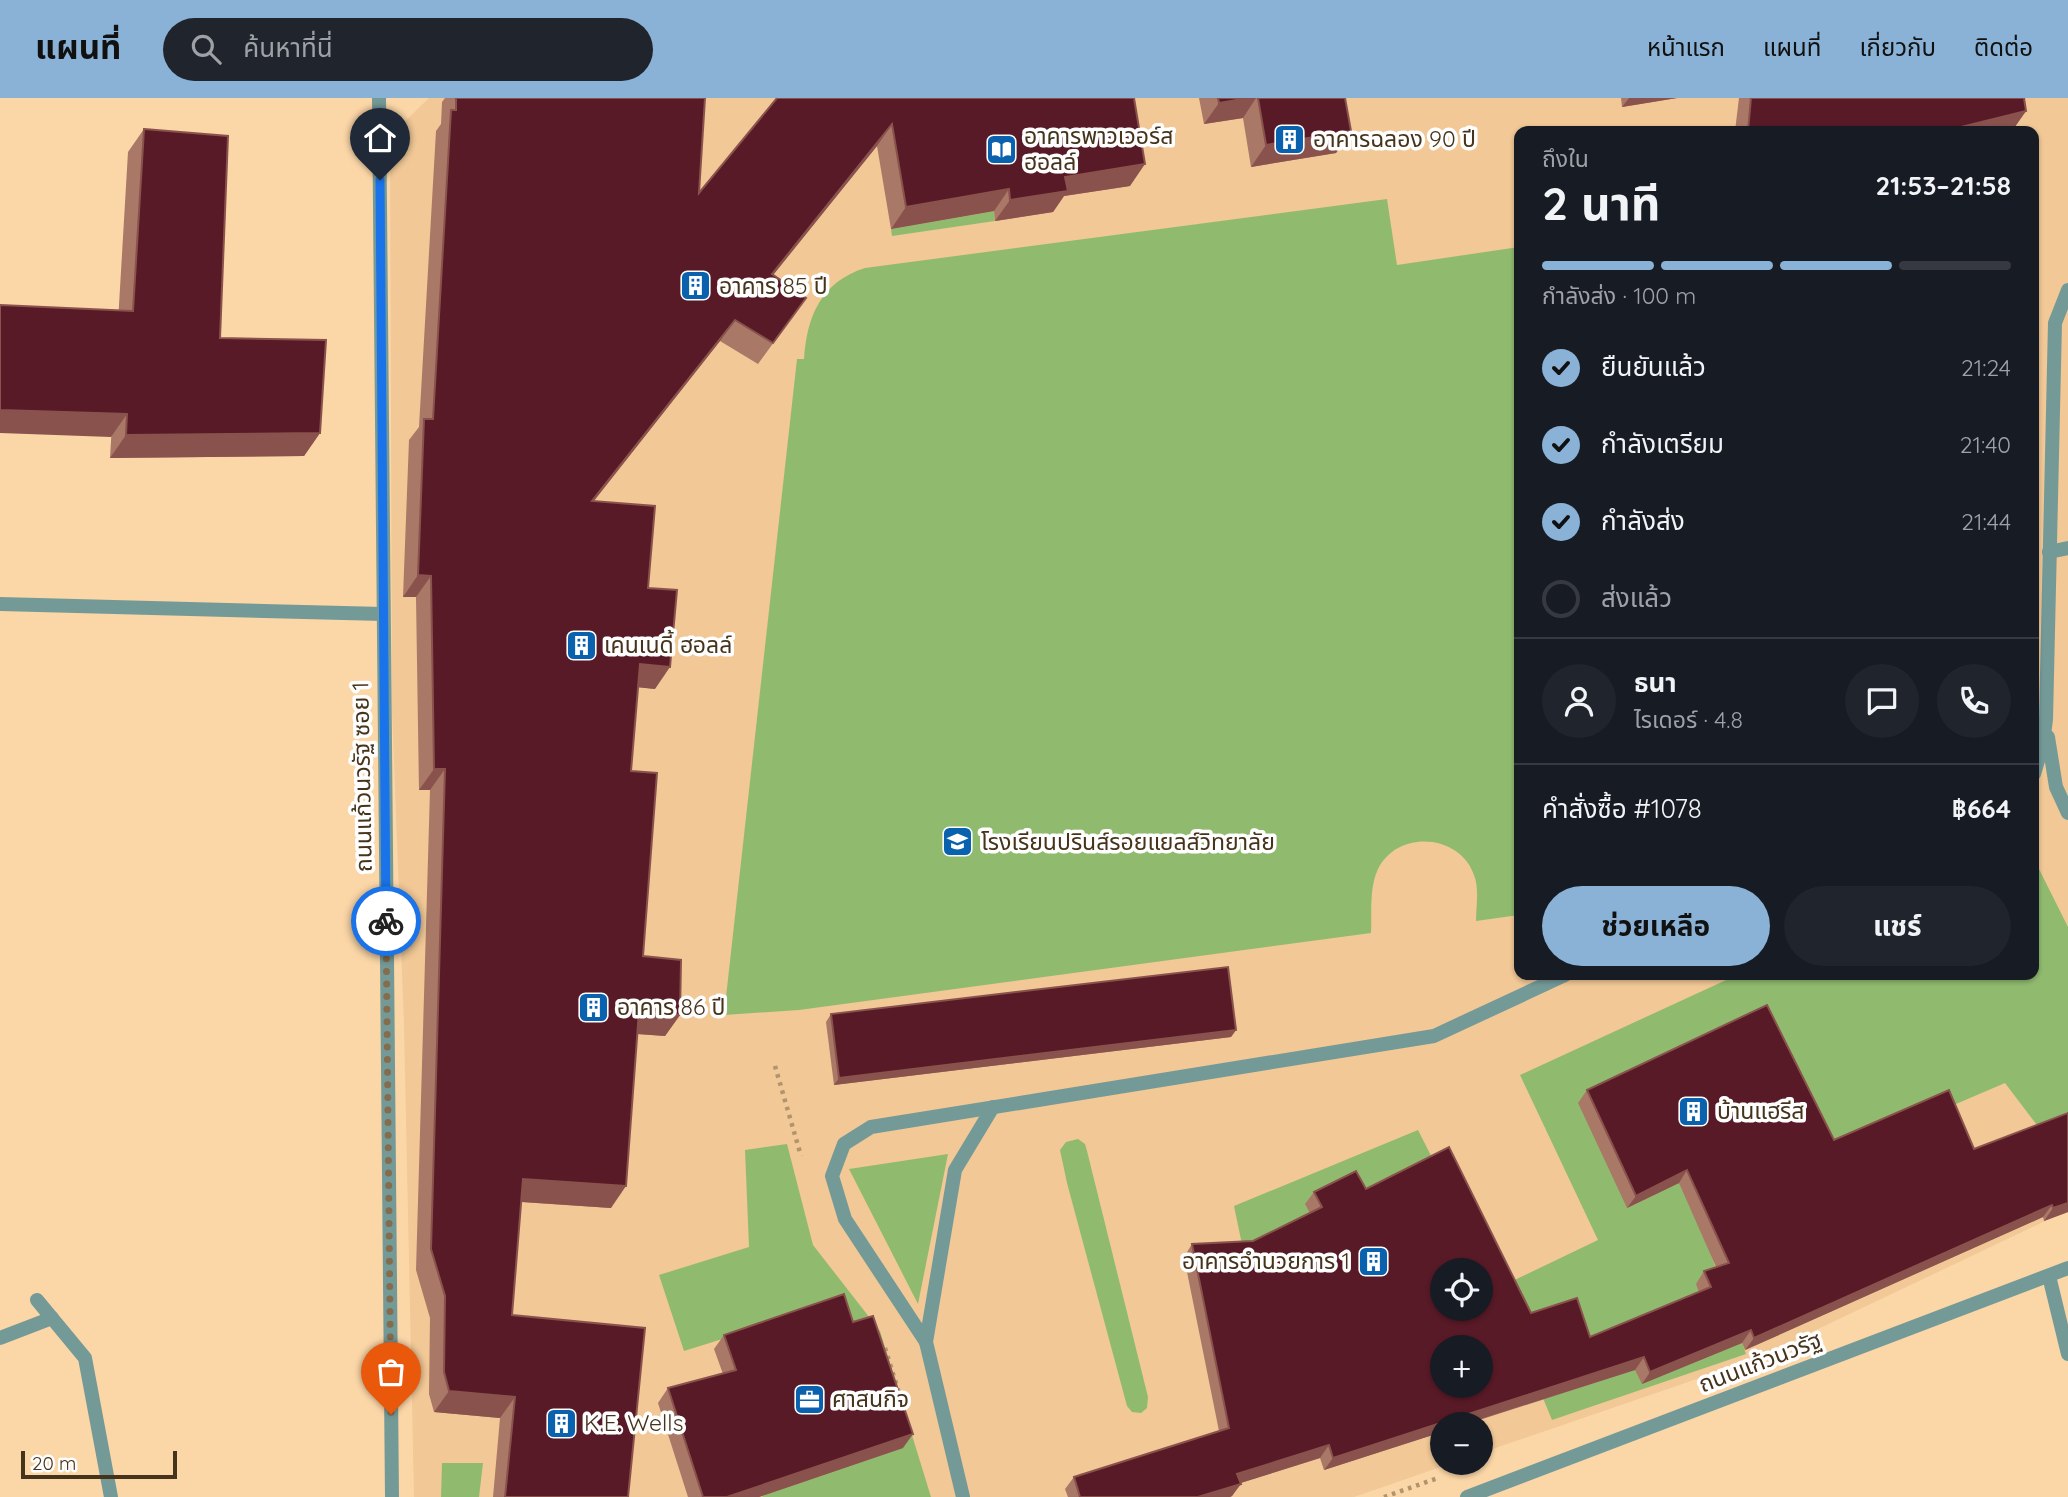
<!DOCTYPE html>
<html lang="th">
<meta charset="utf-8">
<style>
:root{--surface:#171b24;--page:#20242c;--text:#f1f3f6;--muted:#9ea1a6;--line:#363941;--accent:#89b2d6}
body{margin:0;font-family:Quicksand,"Noto Sans Thai",sans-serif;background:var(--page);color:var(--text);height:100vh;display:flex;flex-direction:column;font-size:26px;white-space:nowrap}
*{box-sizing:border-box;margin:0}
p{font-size:23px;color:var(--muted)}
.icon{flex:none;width:38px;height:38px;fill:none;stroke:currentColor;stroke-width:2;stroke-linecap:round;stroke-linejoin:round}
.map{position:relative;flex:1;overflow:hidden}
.drawer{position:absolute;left:1514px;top:28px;width:525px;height:854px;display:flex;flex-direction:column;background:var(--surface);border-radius:14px;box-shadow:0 2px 5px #0004}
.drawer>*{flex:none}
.fabs{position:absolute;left:1430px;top:1160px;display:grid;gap:14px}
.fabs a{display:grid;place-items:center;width:63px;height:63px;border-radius:50%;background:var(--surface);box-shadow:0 2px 5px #0004;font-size:35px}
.scale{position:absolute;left:21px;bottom:18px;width:156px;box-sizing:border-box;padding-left:7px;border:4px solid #46331b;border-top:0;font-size:19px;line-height:24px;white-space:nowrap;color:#46331b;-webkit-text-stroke:5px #fefefe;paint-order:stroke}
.pin{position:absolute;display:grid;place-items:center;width:60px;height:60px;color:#fff;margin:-72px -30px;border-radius:50% 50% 50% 0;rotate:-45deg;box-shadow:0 0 7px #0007}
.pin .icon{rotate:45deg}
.courier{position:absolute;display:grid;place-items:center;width:70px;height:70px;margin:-35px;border:5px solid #1a73e8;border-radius:50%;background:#fff;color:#222;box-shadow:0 2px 9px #0007}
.overview em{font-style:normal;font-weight:700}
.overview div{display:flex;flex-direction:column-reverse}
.overview{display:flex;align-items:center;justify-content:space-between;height:119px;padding:0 28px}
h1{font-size:46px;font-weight:700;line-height:52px}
.bar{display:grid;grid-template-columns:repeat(4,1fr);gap:10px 7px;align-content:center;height:84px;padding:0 28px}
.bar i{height:9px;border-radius:5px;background:var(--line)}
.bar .current{background:var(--accent)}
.bar p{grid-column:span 4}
.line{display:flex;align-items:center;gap:18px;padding:0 28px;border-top:2px solid var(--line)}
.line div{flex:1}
.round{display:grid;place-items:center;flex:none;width:74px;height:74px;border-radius:37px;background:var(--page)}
ol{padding:0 28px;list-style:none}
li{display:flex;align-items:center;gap:21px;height:77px}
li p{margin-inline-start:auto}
li .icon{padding:7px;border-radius:50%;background:var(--accent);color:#111;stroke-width:4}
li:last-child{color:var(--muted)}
li i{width:38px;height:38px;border:4px solid var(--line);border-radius:50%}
.primary-button{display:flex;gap:14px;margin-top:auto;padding:14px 28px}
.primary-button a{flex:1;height:80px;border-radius:42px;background:var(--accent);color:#111;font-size:28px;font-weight:700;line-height:80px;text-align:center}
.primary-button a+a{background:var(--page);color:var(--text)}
header{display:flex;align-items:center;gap:42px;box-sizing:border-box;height:98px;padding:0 35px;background:var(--accent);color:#111}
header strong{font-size:33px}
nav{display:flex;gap:38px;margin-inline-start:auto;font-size:24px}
.search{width:490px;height:63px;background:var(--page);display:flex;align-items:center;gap:18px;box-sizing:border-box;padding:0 24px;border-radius:38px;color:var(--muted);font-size:26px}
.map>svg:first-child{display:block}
</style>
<header>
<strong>แผนที่</strong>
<div class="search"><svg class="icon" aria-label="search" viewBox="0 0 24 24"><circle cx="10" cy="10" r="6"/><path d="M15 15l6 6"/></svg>ค้นหาที่นี่</div>
<nav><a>หน้าแรก</a><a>แผนที่</a><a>เกี่ยวกับ</a><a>ติดต่อ</a></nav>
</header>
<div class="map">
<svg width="2068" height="1399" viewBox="0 0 2068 1399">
<rect width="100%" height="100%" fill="#fbd6a7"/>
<path fill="#f1c896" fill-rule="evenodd" d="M429,0H2068V1112L1755,1261L1481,1355L1480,1326H1442V1365H1452L1354,1399H414L404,925L392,611L390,38ZM1519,33H2034V877H1519ZM1442,1172H1480V1211H1442ZM1442,1250H1480V1288H1442Z"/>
<g fill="#90bb6f">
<path d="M1387,101L1397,167L1519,149V817L1476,823C1476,810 1479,793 1475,780C1463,736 1398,730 1378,771C1369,790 1372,814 1371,835L799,912L724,917L797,261H804C807,218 821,184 865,170Z"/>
<path d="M994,113L995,123L892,138L891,131Z"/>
<path d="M2034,761L2068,829V1068L2005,985L1697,1117L1746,1256L1552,1322L1498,1191L1480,1172H1442V1211L1278,1319L1234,1108L1418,1032L1498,1190L1598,1142L1520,977L1737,877H2034Z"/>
<path d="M1078,1041L1085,1046L1087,1053L1148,1299L1147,1310L1141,1315L1132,1314L1127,1308L1067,1085L1060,1052L1066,1044Z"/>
<path d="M787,1046L813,1147L880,1233L931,1399H761L765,1397L818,1211L684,1253L659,1177L749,1149L745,1052Z"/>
<path d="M948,1056L918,1206L849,1071Z"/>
<path d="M442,1365H483L479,1399H441Z"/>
</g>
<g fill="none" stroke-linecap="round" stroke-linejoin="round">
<g stroke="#b1936e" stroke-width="4.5" stroke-dasharray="3.5 5" stroke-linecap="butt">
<path d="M775,968L801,1058"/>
<path d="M885,1250L900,1298"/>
<path d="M1384,1399L1438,1380"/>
</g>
<g stroke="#749a98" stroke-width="14">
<path d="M2049,454L2068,450"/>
<path d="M2048,639L2056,689L2068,715"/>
<path d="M2034,676L2043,646L2046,621L2055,225L2068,192"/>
<path d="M926,1244L845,1121L832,1078L844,1046L871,1029L1434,938L1565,877"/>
<path d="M963,1399L926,1244L955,1072L993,1009"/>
</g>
<g stroke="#749a98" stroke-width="14">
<path d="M379,0L392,1399"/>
<path d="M0,506L383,516"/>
<path d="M2049,1178L2068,1256"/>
<path d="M37,1202L85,1260L111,1399"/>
<path d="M0,1240L52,1220"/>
</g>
<path stroke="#749a98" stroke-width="14" d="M1467,1399L2068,1170"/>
</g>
<g fill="#aa7866">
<path d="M445,0H705L699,95L777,0H1134L1130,88L1064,98L1053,114L995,123L994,113L891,131L877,48L773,177L806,200L758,266L720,243L594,403L648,490L655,591L638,589L631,673L643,858L680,917L665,938L637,936L611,1110L521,1104L512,1217L628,1399H493L500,1320L434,1314L429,1296L430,1220L416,1172L430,692H419L416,499H403L409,342L419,329L436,33L441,26L442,4Z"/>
<path d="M1199,0H1345L1351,33L1336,55L1251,69L1243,20L1204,26Z"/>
<path d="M1621,0H1677L1622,9Z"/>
<path d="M1739,0H2024L2026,13L2012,33H1735Z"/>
<path d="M144,31L220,240L320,335L304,358L110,360L128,54Z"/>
<path d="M831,916L1236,932L1231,939L834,987L826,924Z"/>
<path d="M1587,992L1834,1042L1974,1051L2068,1015V1114L2044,1123L2043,1119L1745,1252L1742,1245L1642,1286L1635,1272L1324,1372L1320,1360L1240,1385L1232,1398L1230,1399H1068L1065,1391L1074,1379L1219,1333L1184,1159L1192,1146L1253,1143L1310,1115L1305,1106L1314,1094L1366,1091L1531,1215L1590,1239L1699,1194L1696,1186L1704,1173L1716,1169L1679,1085L1627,1110L1578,1005Z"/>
<path d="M853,1224L903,1350L759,1399H688L658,1305L668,1290L723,1276L714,1251L724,1237Z"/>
</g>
<g fill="#89524d">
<path d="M1248,0H1256L1243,20L1204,26L1219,5Z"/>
<path d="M1629,0H1677L1622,9Z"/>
<path d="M2026,13L2012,33H1945Z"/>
<path d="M892,26L877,48L757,197L772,176Z"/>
<path d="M1351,33L1336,55L1251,69L1266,47Z"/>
<path d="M1145,66L1130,88L1064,98L1053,114L995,123L1010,102L1065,79Z"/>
<path d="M1009,91L994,113L891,131L906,109Z"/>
<path d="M735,222L720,243L577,424L592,403Z"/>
<path d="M0,312L127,316L111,339L0,335Z"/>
<path d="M320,335L304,358L110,360L126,337Z"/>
<path d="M418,477L431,478L416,499H403Z"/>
<path d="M640,566L670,569L655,591L625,588Z"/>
<path d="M434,671H445L430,692H419Z"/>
<path d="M639,913L680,917L665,938L624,935Z"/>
<path d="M1236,932L1231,939L834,987L839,980Z"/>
<path d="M1687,1072L1679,1085L1627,1110L1636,1098Z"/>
<path d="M523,1081L626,1088L611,1110L508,1103Z"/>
<path d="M2068,1105V1114L2044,1123L2053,1110Z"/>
<path d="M2052,1107L2043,1119L1745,1252L1754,1240Z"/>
<path d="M1751,1232L1742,1245L1642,1286L1650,1274Z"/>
<path d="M1644,1259L1635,1272L1465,1326H1442V1334L1324,1372L1333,1360Z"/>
<path d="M449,1293L515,1299L500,1320L434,1314Z"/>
<path d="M913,1336L903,1350L759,1399H727Z"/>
<path d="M1329,1347L1320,1360L1228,1389L1237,1376Z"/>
<path d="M1241,1386L1232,1398L1230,1399H1198Z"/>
</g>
<g fill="#581a26" stroke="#89524d" stroke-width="2" fill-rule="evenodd">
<path d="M456,0H705L699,95L777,0H1134L1145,66L1065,79L1068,93L1010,102L1009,91L906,109L892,26L772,176L806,200L773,245L735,222L592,403L655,408L648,490L677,492L670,569L640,566L631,673L657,675L643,858L681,862L680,917L639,913L626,1088L523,1081L512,1217L645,1230L628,1399H505L515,1299L449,1293L444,1274L445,1198L431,1151L445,671H434L431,478L418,477L424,321H433L451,12H456Z"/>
<path d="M1218,0H1248L1219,5Z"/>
<path d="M1258,0H1345L1351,33L1266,47Z"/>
<path d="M1751,0H2024L2026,13L1945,33H1748Z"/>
<path d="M144,31L228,38L220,240L326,242L320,335L126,337L127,316L0,312V207L133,213Z"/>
<path d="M1228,869L1236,932L839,980L831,916Z"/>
<path d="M1767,907L1834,1042L1949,992L1974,1051L2068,1015V1105L2053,1110L2052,1107L1754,1240L1751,1232L1650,1274L1644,1259L1333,1360L1329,1347L1237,1376L1241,1386L1198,1399H1080L1074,1379L1229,1330L1192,1146L1253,1143L1322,1109L1314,1094L1356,1073L1366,1091L1449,1049L1531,1215L1577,1200L1590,1239L1711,1189L1704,1173L1729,1165L1687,1072L1636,1098L1587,992ZM1442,1172H1480V1211H1442ZM1442,1250H1480V1288H1442Z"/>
<path d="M844,1196L853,1224L873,1218L913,1336L727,1399H703L668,1290L736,1272L724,1237Z"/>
</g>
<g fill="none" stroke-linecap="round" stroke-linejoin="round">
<path stroke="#856c4c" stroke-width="7" stroke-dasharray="0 12.6" d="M386,823L391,1316"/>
<path stroke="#1a73e8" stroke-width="9" d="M380,82L386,823"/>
</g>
<defs>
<symbol id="building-square" viewBox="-11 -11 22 22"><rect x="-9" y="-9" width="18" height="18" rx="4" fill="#0a62af" stroke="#fefefe"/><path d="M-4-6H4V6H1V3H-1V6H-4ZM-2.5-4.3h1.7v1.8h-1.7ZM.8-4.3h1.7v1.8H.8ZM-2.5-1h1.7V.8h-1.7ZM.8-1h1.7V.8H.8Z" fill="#fff"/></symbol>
<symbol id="library-square" viewBox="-11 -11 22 22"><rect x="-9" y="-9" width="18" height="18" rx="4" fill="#0a62af" stroke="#fefefe"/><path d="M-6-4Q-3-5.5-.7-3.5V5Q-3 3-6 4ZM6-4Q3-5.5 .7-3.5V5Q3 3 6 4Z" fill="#fff"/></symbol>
<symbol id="school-square" viewBox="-11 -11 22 22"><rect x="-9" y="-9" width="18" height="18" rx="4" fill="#0a62af" stroke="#fefefe"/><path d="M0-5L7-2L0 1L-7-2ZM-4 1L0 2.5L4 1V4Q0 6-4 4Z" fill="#fff"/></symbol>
<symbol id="office-square" viewBox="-11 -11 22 22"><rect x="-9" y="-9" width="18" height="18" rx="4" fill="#0a62af" stroke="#fefefe"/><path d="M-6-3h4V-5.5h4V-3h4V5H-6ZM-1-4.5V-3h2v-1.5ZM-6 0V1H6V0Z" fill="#fff"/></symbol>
</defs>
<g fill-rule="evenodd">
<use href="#building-square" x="1272" y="24" width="35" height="35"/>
<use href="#library-square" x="984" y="34" width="35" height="35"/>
<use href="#building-square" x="678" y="170" width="35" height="35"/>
<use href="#building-square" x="564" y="530" width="35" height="35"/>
<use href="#school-square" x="940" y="726" width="35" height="35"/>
<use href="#building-square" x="576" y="892" width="35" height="35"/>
<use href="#building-square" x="1676" y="996" width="35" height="35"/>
<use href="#building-square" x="1356" y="1146" width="35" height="35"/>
<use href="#office-square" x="792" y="1284" width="35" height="35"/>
<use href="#building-square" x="544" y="1308" width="35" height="35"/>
</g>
<g text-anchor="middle" stroke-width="7" stroke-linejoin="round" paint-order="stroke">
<g font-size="23" fill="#46331b" stroke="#fefefe" text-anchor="start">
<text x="1024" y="46">อาคารพาวเวอร์ส<tspan x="1024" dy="26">ฮอลล์</tspan></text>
<text x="1313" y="49">อาคารฉลอง 90 ปี</text>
<text x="719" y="196">อาคาร 85 ปี</text>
<text x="604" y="555">เคนเนดี้ ฮอลล์</text>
<text x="981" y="752">โรงเรียนปรินส์รอยแยลส์วิทยาลัย</text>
<text x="617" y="917">อาคาร 86 ปี</text>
<text x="1717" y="1021">บ้านแฮรีส</text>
<text x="1350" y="1171" text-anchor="end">อาคารอำนวยการ 1</text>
<text x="832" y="1309">ศาสนกิจ</text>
<text x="584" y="1333">K.E. Wells</text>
</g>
<g font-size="23" fill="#46331b" stroke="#fefefe">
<text transform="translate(362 679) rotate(-91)" y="8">ถนนแก้วนวรัฐ ซอย 1</text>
<text transform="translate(1760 1264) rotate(-21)" y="8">ถนนแก้วนวรัฐ</text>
</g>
</g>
</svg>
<div class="fabs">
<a><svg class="icon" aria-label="locate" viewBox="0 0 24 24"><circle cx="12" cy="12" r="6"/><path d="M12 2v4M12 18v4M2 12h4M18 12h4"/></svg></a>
<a>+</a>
<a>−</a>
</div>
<div class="scale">20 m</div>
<div class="pin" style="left:391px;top:1316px;background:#ea580c"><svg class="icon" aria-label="bag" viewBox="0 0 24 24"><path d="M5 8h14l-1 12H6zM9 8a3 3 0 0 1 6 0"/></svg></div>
<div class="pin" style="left:380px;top:82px;background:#1f2937"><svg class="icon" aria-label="home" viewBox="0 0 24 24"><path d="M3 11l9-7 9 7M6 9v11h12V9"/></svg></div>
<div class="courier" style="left:386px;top:823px"><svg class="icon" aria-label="bike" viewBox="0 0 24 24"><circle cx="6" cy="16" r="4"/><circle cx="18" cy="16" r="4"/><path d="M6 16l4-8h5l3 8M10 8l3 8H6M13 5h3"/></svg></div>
<section class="drawer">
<div class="overview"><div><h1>2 นาที</h1><p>ถึงใน</p></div><em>21:53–21:58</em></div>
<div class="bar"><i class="current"></i><i class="current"></i><i class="current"></i><i></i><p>กำลังส่ง · 100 m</p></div>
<ol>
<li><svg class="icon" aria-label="check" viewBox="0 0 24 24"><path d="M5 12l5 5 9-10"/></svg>ยืนยันแล้ว<p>21:24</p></li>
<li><svg class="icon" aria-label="check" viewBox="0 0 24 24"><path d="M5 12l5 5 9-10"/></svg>กำลังเตรียม<p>21:40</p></li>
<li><svg class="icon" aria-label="check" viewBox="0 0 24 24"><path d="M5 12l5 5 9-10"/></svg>กำลังส่ง<p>21:44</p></li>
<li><i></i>ส่งแล้ว</li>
</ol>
<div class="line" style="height:126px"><a class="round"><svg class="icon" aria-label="person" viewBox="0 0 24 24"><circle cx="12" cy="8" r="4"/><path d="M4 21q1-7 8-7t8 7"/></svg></a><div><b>ธนา</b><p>ไรเดอร์ · 4.8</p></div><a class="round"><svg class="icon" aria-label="chat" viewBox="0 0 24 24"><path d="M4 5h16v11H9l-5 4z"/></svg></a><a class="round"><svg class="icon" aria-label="phone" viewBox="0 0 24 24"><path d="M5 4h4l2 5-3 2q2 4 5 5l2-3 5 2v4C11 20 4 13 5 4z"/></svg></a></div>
<div class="line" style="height:91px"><div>คำสั่งซื้อ #1078</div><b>฿664</b></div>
<div class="primary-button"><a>ช่วยเหลือ</a><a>แชร์</a></div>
</section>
</div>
